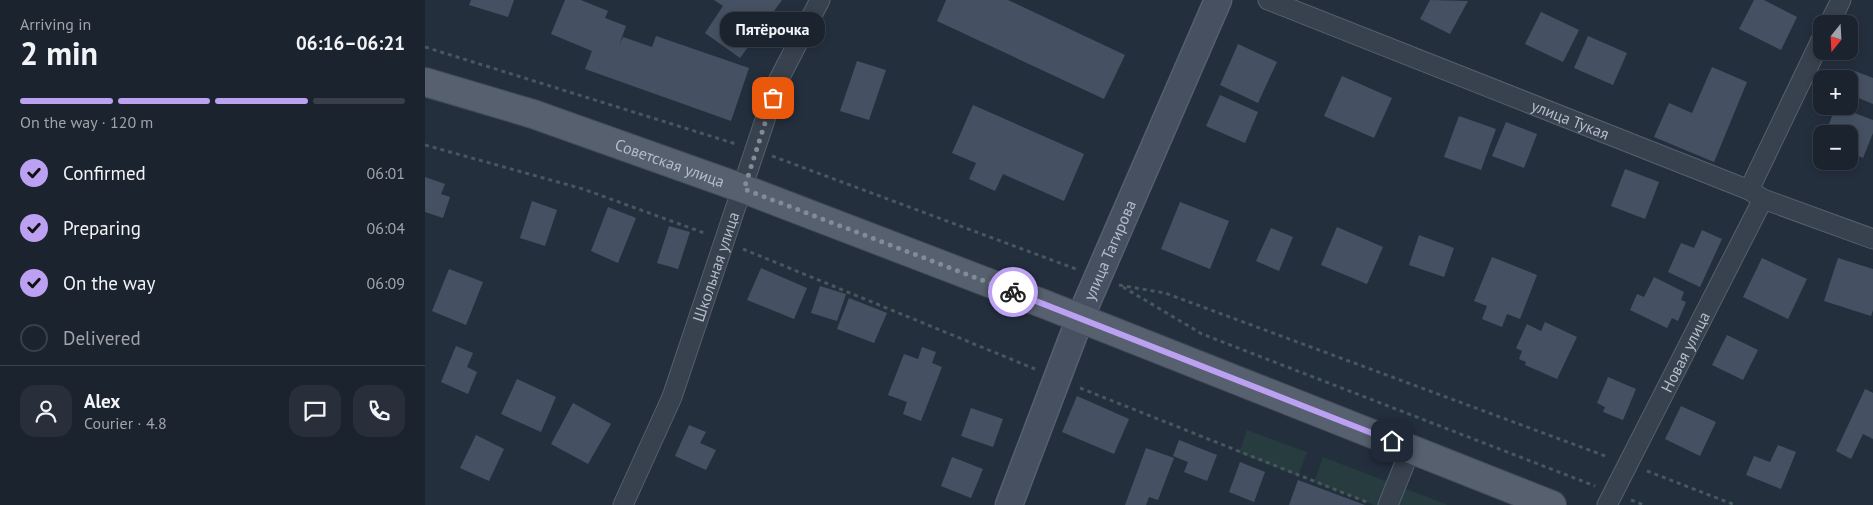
<!DOCTYPE html>
<meta charset="utf-8">
<style>
:root{--surface:#1b232e;--page:#282f3a;--text:#f1f3f6;--muted:#a0a4aa;--line:#39404a;--accent:#bca0f2}
body{margin:0;font-family:"PT Sans",sans-serif;background:var(--page);color:var(--text);height:100vh;display:flex;flex-direction:column;font-size:19px;white-space:nowrap}
*{box-sizing:border-box;margin:0}
p{font-size:16px;color:var(--muted)}
.icon{flex:none;width:28px;height:28px;fill:none;stroke:currentColor;stroke-width:2;stroke-linecap:round;stroke-linejoin:round}
.map{position:relative;flex:1;overflow:hidden}
.drawer{display:flex;flex-direction:column;background:var(--surface);width:425px}
.drawer>*{flex:none}
.needle{width:32px;rotate:198deg}
.fabs{position:absolute;left:1388px;top:15px;display:grid;gap:10px}
.fabs a{display:grid;place-items:center;width:45px;height:45px;border-radius:10px;background:var(--surface);box-shadow:0 2px 8px #0003,0 0 0 1px var(--line);font-size:25px}
.pin{position:absolute;display:grid;place-items:center;width:42px;height:42px;color:#fff;margin:-21px;border-radius:10px;box-shadow:0 2px 8px #0006}
.courier{position:absolute;display:grid;place-items:center;width:50px;height:50px;margin:-25px;border:4px solid #bca0f2;border-radius:50%;background:#fff;color:#222;box-shadow:0 1px 6px #0007}
.bubble{position:absolute;height:35px;border-radius:15px;background:var(--surface);box-shadow:0 2px 8px #0003,0 0 0 1px var(--line);font-size:16px;font-weight:700;line-height:35px;text-align:center}
.headline em{font-style:normal;font-weight:700}
.headline div{display:flex;flex-direction:column-reverse}
.headline{display:flex;align-items:center;justify-content:space-between;height:85px;padding:0 20px}
h1{font-size:32px;font-weight:700;line-height:38px}
.bar{display:grid;grid-template-columns:repeat(4,1fr);gap:8px 5px;align-content:center;height:60px;padding:0 20px}
.bar i{height:6px;border-radius:4px;background:var(--line)}
.bar .current{background:var(--accent)}
.bar p{grid-column:span 4}
.line{display:flex;align-items:center;gap:12px;padding:0 20px;border-top:1px solid var(--line)}
.line div{flex:1}
.round{display:grid;place-items:center;flex:none;width:52px;height:52px;border-radius:15px;background:var(--page)}
ol{padding:0 20px;list-style:none}
li{display:flex;align-items:center;gap:15px;height:55px}
li p{margin-inline-start:auto}
li .icon{padding:5px;border-radius:50%;background:var(--accent);color:#111;stroke-width:4}
li:last-child{color:var(--muted)}
li i{width:28px;height:28px;border:2px solid var(--line);border-radius:50%}
main{display:flex;flex:1;min-height:0}
.map>svg:first-child{display:block}
</style>
<main>
<section class="drawer">
<div class="headline"><div><h1>2 min</h1><p>Arriving in</p></div><em>06:16–06:21</em></div>
<div class="bar"><i class="current"></i><i class="current"></i><i class="current"></i><i></i><p>On the way · 120 m</p></div>
<ol>
<li><svg class="icon" aria-label="check" viewBox="0 0 24 24"><path d="M5 12l5 5 9-10"/></svg>Confirmed<p>06:01</p></li>
<li><svg class="icon" aria-label="check" viewBox="0 0 24 24"><path d="M5 12l5 5 9-10"/></svg>Preparing<p>06:04</p></li>
<li><svg class="icon" aria-label="check" viewBox="0 0 24 24"><path d="M5 12l5 5 9-10"/></svg>On the way<p>06:09</p></li>
<li><i></i>Delivered</li>
</ol>
<div class="line" style="height:90px"><a class="round"><svg class="icon" aria-label="person" viewBox="0 0 24 24"><circle cx="12" cy="8" r="4"/><path d="M4 21q1-7 8-7t8 7"/></svg></a><div><b>Alex</b><p>Courier · 4.8</p></div><a class="round"><svg class="icon" aria-label="chat" viewBox="0 0 24 24"><path d="M4 5h16v11H9l-5 4z"/></svg></a><a class="round"><svg class="icon" aria-label="phone" viewBox="0 0 24 24"><path d="M5 4h4l2 5-3 2q2 4 5 5l2-3 5 2v4C11 20 4 13 5 4z"/></svg></a></div>
</section>
<div class="map">
<svg width="1448" height="505" viewBox="0 0 1448 505">
<rect width="100%" height="100%" fill="#242f3e"/>
<g fill="#263c3f">
<path d="M822,430L882,452L873,476L814,453Z"/>
<path d="M898,457L1023,505H949L889,482Z"/>
</g>
<g fill="#455162">
<path d="M46,0H89L83,17L44,5Z"/>
<path d="M140,0H156L183,11L180,18L201,26L194,45L198,37L227,47L231,36L324,68L306,121L160,69L167,51L126,34Z"/>
<path d="M289,0H357L315,58L280,33L298,6Z"/>
<path d="M521,0H583L700,55L679,99L512,21Z"/>
<path d="M1005,0L1043,1L1025,34L995,19Z"/>
<path d="M1329,0H1339L1372,17L1356,50L1314,29Z"/>
<path d="M1116,12L1154,30L1138,62L1100,44Z"/>
<path d="M1163,36L1202,53L1188,85L1149,68Z"/>
<path d="M813,44L852,62L833,103L795,85Z"/>
<path d="M432,61L461,70L444,120L415,111Z"/>
<path d="M1287,67L1322,82L1289,162L1229,137L1244,103L1267,113Z"/>
<path d="M1430,71L1448,78V104L1424,94Z"/>
<path d="M917,76L967,98L949,138L899,116Z"/>
<path d="M795,95L833,112L820,143L781,126Z"/>
<path d="M548,105L659,154L639,201L578,174L570,191L544,179L551,163L527,153Z"/>
<path d="M1411,106L1448,120V133L1438,158L1424,152V134H1400Z"/>
<path d="M1034,116L1071,129L1056,170L1019,157Z"/>
<path d="M1081,122L1112,134L1099,168L1067,156Z"/>
<path d="M1200,169L1234,182L1220,219L1186,206Z"/>
<path d="M0,177L20,184L16,194L25,197L18,218L0,212Z"/>
<path d="M107,201L132,210L120,246L95,238Z"/>
<path d="M755,202L804,221L785,269L736,249Z"/>
<path d="M183,207L211,218L193,263L166,251Z"/>
<path d="M244,226L265,232L253,269L232,263Z"/>
<path d="M912,227L958,247L942,284L896,265Z"/>
<path d="M846,228L868,237L854,271L831,261Z"/>
<path d="M1277,230L1297,239L1275,287L1243,272L1256,243L1269,248Z"/>
<path d="M994,235L1029,248L1019,277L984,265Z"/>
<path d="M1067,257L1112,275L1095,319L1082,314L1077,327L1057,319L1062,306L1049,301Z"/>
<path d="M1337,258L1382,279L1363,319L1318,297Z"/>
<path d="M1413,258L1448,269V310L1446,316L1399,301Z"/>
<path d="M336,268L382,288L369,319L322,300Z"/>
<path d="M24,269L58,282L41,325L7,311Z"/>
<path d="M1229,277L1259,292L1256,300L1261,302L1253,321L1247,318L1242,328L1205,310L1212,294L1219,297Z"/>
<path d="M395,286L421,294L412,321L386,313Z"/>
<path d="M424,298L462,313L449,343L412,329Z"/>
<path d="M1120,322L1152,337L1132,379L1100,365L1101,362L1094,359L1097,351L1091,348L1102,324L1116,331Z"/>
<path d="M1302,335L1333,350L1318,380L1287,365Z"/>
<path d="M31,346L48,353L42,367L52,372L43,394L16,382Z"/>
<path d="M497,347L511,352L507,363L517,367L496,421L478,414L482,402L463,395L479,354L493,359Z"/>
<path d="M1183,377L1211,389L1198,420L1178,412L1180,407L1172,403Z"/>
<path d="M92,379L131,397L116,432L76,414Z"/>
<path d="M1440,389L1448,393V439L1438,434L1426,459L1411,451Z"/>
<path d="M652,396L704,419L689,454L637,432Z"/>
<path d="M148,403L186,424L163,464L126,444Z"/>
<path d="M1256,406L1291,422L1275,456L1240,439Z"/>
<path d="M546,408L578,419L568,447L536,436Z"/>
<path d="M264,425L281,432L275,443L291,450L281,470L250,456Z"/>
<path d="M51,435L79,449L64,481L35,468Z"/>
<path d="M754,440L792,455L782,481L759,472L763,462L748,456Z"/>
<path d="M1353,445L1371,452L1356,489L1321,475L1329,456L1345,462Z"/>
<path d="M721,448L749,458L733,500L724,497L721,505H700Z"/>
<path d="M527,457L558,469L546,498L516,486Z"/>
<path d="M815,462L840,472L829,502L804,492Z"/>
<path d="M873,480L940,505H864Z"/>
</g>
<g fill="none" stroke-linecap="round" stroke-linejoin="round">
<defs>
<g id="street">
<path id="s1" d="M843,0L1324,190L1338,199L1448,239"/>
<path d="M1404,24L1416,0"/>
<path d="M1324,190L1396,40"/>
<path id="s2" d="M198,505L247,397L353,81L395,0"/>
<path d="M963,505L986,448"/>
<path id="s3" d="M1182,505L1338,199"/>
</g>
<g id="secondary">
<path id="s4" d="M584,505L655,318L793,0"/>
</g>
<g id="primary">
<path id="s5" d="M0,82L108,114L319,189L619,304L1127,505"/>
</g>
</defs>
<use href="#street" stroke="#565f6c" stroke-width="21"/>
<use href="#secondary" stroke="#565f6c" stroke-width="29"/>
<use href="#primary" stroke="#414a57" stroke-width="30"/>
<g stroke="#44595c" stroke-width="3" stroke-dasharray="4 4" stroke-linecap="butt">
<path d="M0,47L311,144"/>
<path d="M0,145L158,189L282,234"/>
<path d="M347,156L651,269"/>
<path d="M318,249L610,369"/>
<path d="M694,285L740,293L1183,457"/>
<path d="M698,287L777,334L1170,486"/>
<path d="M655,388L944,503"/>
<path d="M1222,471L1310,505"/>
<path d="M1206,500L1219,505"/>
</g>
<use href="#street" stroke="#38414e" stroke-width="19"/>
<use href="#secondary" stroke="#465061" stroke-width="26"/>
<use href="#primary" stroke="#56606e" stroke-width="28"/>
</g>
<g fill="none" stroke-linecap="round" stroke-linejoin="round">
<path stroke="#828b98" stroke-width="5" stroke-dasharray="0 9" d="M348,98L319,189L588,292"/>
<path stroke="#bca0f2" stroke-width="6" d="M588,292L967,441"/>
</g>
<g text-anchor="middle" stroke-width="4.5" stroke-linejoin="round" paint-order="stroke">
<g font-size="16" fill="#b4bcc9" stroke="#1d2633">
<text dy="6" stroke="none"><textPath href="#s1" startOffset="325">улица Тукая</textPath></text>
<text dy="6" stroke="none"><textPath href="#s5" startOffset="258">Советская улица</textPath></text>
<text dy="6" stroke="none"><textPath href="#s4" startOffset="274">улица Тагирова</textPath></text>
<text dy="6" stroke="none"><textPath href="#s2" startOffset="256">Школьная улица</textPath></text>
<text dy="6" stroke="none"><textPath href="#s3" startOffset="172">Новая улица</textPath></text>
</g>
</g>
</svg>
<div class="fabs">
<a><svg class="needle" viewBox="-14 -14 28 28"><path d="M0-13l5 13h-10z" fill="#e53935"/><path d="M0 13l5-13h-10z" fill="#a0a4aa"/></svg></a>
<a>+</a>
<a>−</a>
</div>
<div class="pin" style="left:348px;top:98px;background:#ea580c"><svg class="icon" aria-label="bag" viewBox="0 0 24 24"><path d="M5 8h14l-1 12H6zM9 8a3 3 0 0 1 6 0"/></svg></div>
<div class="pin" style="left:967px;top:441px;background:#1f2937"><svg class="icon" aria-label="home" viewBox="0 0 24 24"><path d="M3 11l9-7 9 7M6 9v11h12V9"/></svg></div>
<div class="courier" style="left:588px;top:292px"><svg class="icon" aria-label="bike" viewBox="0 0 24 24"><circle cx="6" cy="16" r="4"/><circle cx="18" cy="16" r="4"/><path d="M6 16l4-8h5l3 8M10 8l3 8H6M13 5h3"/></svg></div>
<div class="bubble" style="left:295px;top:12px;width:105px">Пятёрочка</div>
</div>
</main>
